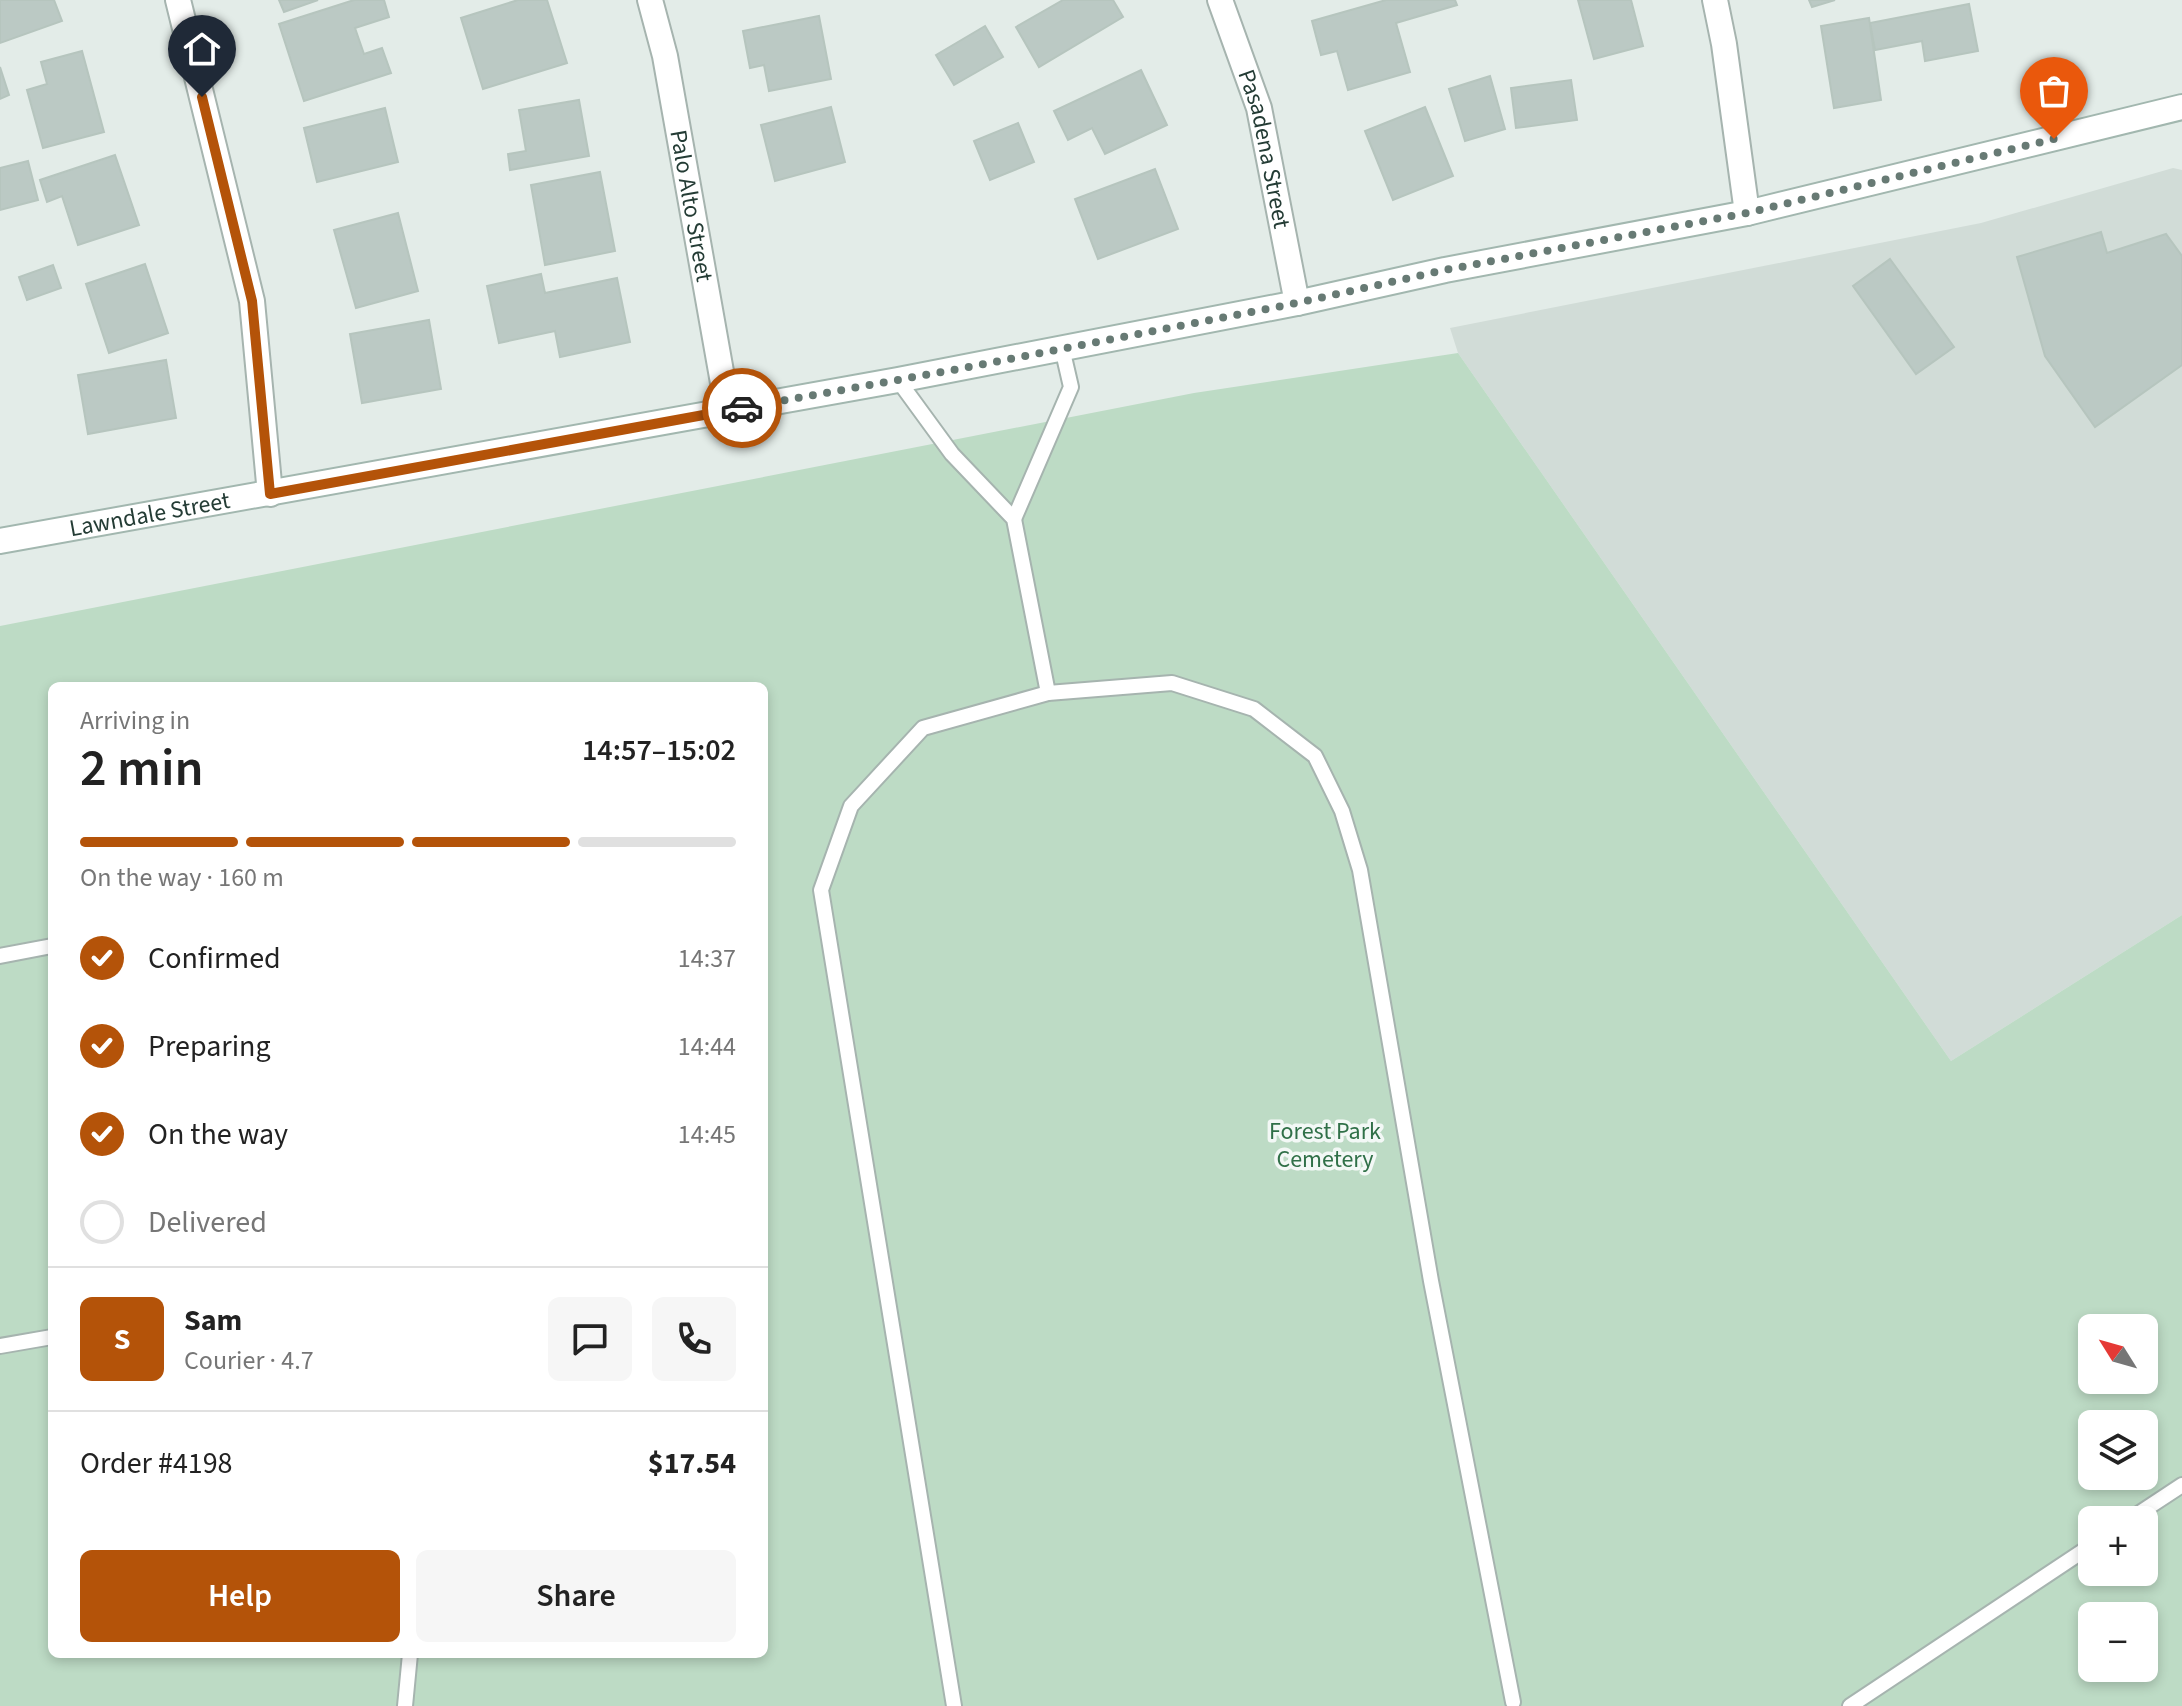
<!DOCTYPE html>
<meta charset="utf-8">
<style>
:root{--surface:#fff;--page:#f6f6f6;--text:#222;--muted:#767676;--line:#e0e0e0;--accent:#b45309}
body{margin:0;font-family:"Source Sans 3",sans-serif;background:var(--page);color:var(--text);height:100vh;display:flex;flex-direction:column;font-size:30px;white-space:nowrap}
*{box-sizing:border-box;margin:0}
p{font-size:26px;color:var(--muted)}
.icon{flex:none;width:44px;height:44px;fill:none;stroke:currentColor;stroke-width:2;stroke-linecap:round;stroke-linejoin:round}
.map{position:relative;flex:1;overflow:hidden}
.details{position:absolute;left:48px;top:682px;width:720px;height:976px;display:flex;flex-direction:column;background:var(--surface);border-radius:12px;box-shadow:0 4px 12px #0003}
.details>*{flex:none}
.needle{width:52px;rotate:307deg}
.controls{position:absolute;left:2078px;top:1314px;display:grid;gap:16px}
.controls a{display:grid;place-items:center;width:80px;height:80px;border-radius:12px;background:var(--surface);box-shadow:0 4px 12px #0003;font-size:40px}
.pin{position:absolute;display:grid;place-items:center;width:68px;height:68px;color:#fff;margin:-82px -34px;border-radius:50% 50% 50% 0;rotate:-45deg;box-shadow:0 0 8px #0007}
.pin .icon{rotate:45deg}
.courier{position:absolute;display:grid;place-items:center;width:80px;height:80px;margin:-40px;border:6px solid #b45309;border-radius:50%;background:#fff;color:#222;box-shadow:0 2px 10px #0007}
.head em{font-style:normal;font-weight:600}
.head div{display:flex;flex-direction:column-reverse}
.head{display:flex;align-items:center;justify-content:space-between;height:136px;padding:0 32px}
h1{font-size:52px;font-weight:600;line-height:60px}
.bar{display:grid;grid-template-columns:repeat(4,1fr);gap:12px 8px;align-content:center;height:96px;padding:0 32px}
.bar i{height:10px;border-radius:6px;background:var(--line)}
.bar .on{background:var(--accent)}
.bar p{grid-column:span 4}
.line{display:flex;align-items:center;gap:20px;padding:0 32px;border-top:2px solid var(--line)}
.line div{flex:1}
.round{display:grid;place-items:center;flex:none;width:84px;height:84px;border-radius:12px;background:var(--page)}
ol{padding:0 32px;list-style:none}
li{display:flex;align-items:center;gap:24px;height:88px}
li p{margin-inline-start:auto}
li .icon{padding:8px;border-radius:50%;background:var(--accent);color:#fff;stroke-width:4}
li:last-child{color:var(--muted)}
li i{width:44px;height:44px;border:4px solid var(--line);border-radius:50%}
.cta{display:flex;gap:16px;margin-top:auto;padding:16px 32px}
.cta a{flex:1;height:92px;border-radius:12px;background:var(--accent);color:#fff;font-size:32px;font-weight:600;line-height:92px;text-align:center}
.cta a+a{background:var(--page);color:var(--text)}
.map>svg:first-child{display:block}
</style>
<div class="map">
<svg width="2182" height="1706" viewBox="0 0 2182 1706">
<rect width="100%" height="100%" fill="#e3ece8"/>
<path fill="#d1dcd7" d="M2173,168L2182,170V915L1951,1061L1458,353L1450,328L1981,223Z"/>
<path fill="#bddbc5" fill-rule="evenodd" d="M1458,353L1951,1061L2182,915V1706H0V626L1194,393ZM52,686H764V1654H52ZM2092,1328H2144V1380H2092ZM2092,1424H2144V1476H2092ZM2092,1520H2144V1572H2092ZM2092,1616H2144V1668H2092Z"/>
<g fill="#bbc9c4" stroke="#b6c5be" stroke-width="2">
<path d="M0,0H54L62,21L0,43Z"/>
<path d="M279,0H318L284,12Z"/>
<path d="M354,0H384L389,17L355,28L364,54L382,48L391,73L304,101L279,24Z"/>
<path d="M518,0H547L567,63L483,89L461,18Z"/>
<path d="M1063,0H1113L1123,17L1039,67L1016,27Z"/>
<path d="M1386,0H1455L1457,5L1396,23L1410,72L1348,90L1337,51L1321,55L1312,21Z"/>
<path d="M1578,0H1631L1643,46L1594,59Z"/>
<path d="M1809,0H1835L1812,7Z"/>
<path d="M1969,4L1978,51L1925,61L1922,41L1875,50L1870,23Z"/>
<path d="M819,16L831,79L769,91L764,65L750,68L743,31Z"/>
<path d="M1869,18L1881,100L1834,108L1821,26Z"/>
<path d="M985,26L1003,57L954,85L936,55Z"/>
<path d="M82,51L104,132L43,148L27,90L47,84L41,62Z"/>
<path d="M0,67L9,95L0,99Z"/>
<path d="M1141,70L1167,125L1105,154L1092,128L1068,140L1054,111Z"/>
<path d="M1490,76L1505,129L1465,141L1449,89Z"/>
<path d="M1571,80L1577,120L1516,128L1511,88Z"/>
<path d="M579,100L589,156L510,170L508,154L526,151L519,110Z"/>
<path d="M831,107L845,162L775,181L761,125Z"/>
<path d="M1425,107L1453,176L1393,200L1365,131Z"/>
<path d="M385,108L398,162L317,182L304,128Z"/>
<path d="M1018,123L1034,162L990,180L974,141Z"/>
<path d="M115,155L139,225L78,245L62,196L47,202L40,180Z"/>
<path d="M28,161L38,200L0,210V168Z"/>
<path d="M1155,169L1178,229L1098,259L1075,199Z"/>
<path d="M600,172L615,251L545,265L531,185Z"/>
<path d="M398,213L418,291L356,308L334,230Z"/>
<path d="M2101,232L2107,253L2166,234L2182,256V365L2095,427L2045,356L2017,257Z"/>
<path d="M1890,259L1954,347L1916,374L1853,286Z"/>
<path d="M145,264L168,333L109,353L86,284Z"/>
<path d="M53,265L61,288L27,300L19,277Z"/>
<path d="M541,274L545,293L617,278L630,342L560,357L555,331L499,343L487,286Z"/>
<path d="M429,320L441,389L362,403L350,334Z"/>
<path d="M166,360L176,418L88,434L78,375Z"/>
</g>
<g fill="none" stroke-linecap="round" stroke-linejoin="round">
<defs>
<g id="service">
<path d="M898,380L952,454L1014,519L1048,693"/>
<path d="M1014,519L1071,387L1062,348"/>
<path d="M0,956L52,946"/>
<path d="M0,1346L52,1337"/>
<path d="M2129,1520L2182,1485"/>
<path d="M405,1706L410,1654"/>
<path d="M954,1706L821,890L851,806L923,728L1048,693L1172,683L1254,709L1315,756L1342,811L1360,870L1431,1281L1513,1702"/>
<path d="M1850,1706L2092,1545"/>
</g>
<g id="minor">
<path d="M178,0L252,301L270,494"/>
<path id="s1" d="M650,0L665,56L728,411"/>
<path id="s2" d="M1220,0L1259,108L1297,303"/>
<path d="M1715,0L1724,44L1747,213"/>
</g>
<g id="secondary">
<path id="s3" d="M0,541L898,380L1297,303L1445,270L1747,213L2182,107"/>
</g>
</defs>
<use href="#service" stroke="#a6b4af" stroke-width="18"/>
<use href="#minor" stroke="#a6b4af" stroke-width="28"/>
<use href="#secondary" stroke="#a2b7af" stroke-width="28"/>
<use href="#service" stroke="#fff" stroke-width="14"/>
<use href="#minor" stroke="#fff" stroke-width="24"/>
<use href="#secondary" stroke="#fff" stroke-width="24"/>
</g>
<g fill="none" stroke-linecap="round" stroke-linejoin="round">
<path stroke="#677a74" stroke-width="8" stroke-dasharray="0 14.4" d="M742,408L953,370L1297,303L1445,270L1747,213L2054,139"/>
<path stroke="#b45309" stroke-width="10" d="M202,97L252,301L270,494L742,408"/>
</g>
<g text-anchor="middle" stroke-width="7" stroke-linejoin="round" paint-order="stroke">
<g font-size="24" fill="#243c35" stroke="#f3f8f6">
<text dy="8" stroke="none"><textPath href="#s2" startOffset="156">Pasadena Street</textPath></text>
<text dy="8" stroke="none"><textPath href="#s1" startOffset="210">Palo Alto Street</textPath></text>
<text dy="8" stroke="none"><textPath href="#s3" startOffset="152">Lawndale Street</textPath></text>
</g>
<g font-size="24" fill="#307048" stroke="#f3f8f6">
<text x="1325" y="1139">Forest Park<tspan x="1325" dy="28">Cemetery</tspan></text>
</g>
</g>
</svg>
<div class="controls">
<a><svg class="needle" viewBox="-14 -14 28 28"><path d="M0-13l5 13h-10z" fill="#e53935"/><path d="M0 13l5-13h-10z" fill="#767676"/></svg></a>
<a><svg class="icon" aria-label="layers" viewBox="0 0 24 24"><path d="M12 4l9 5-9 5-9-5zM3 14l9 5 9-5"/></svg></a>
<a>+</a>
<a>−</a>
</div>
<div class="pin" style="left:2054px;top:139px;background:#ea580c"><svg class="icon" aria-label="bag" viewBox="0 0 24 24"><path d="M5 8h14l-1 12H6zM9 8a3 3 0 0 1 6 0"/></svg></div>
<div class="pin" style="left:202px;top:97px;background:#1f2937"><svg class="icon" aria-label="home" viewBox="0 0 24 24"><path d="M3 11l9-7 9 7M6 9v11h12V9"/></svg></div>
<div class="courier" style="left:742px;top:408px"><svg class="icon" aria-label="car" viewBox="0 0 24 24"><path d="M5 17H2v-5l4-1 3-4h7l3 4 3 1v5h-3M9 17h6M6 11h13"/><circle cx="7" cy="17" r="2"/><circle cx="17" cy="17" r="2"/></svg></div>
<section class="details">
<div class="head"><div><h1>2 min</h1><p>Arriving in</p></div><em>14:57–15:02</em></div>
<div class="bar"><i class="on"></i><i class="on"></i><i class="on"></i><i></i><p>On the way · 160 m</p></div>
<ol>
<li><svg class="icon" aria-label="check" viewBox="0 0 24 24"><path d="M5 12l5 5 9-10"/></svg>Confirmed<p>14:37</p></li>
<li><svg class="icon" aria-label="check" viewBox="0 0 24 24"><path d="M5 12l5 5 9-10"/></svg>Preparing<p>14:44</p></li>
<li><svg class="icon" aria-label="check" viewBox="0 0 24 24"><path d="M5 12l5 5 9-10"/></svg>On the way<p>14:45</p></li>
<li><i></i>Delivered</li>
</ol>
<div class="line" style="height:144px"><b class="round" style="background:var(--accent);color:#fff">S</b><div><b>Sam</b><p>Courier · 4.7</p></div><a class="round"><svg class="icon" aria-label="chat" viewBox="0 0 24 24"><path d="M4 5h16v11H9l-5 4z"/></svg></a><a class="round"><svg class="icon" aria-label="phone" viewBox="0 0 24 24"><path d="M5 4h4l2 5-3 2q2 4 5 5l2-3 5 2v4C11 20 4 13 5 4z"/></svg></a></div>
<div class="line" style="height:104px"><div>Order #4198</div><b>$17.54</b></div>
<div class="cta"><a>Help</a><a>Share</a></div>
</section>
</div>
